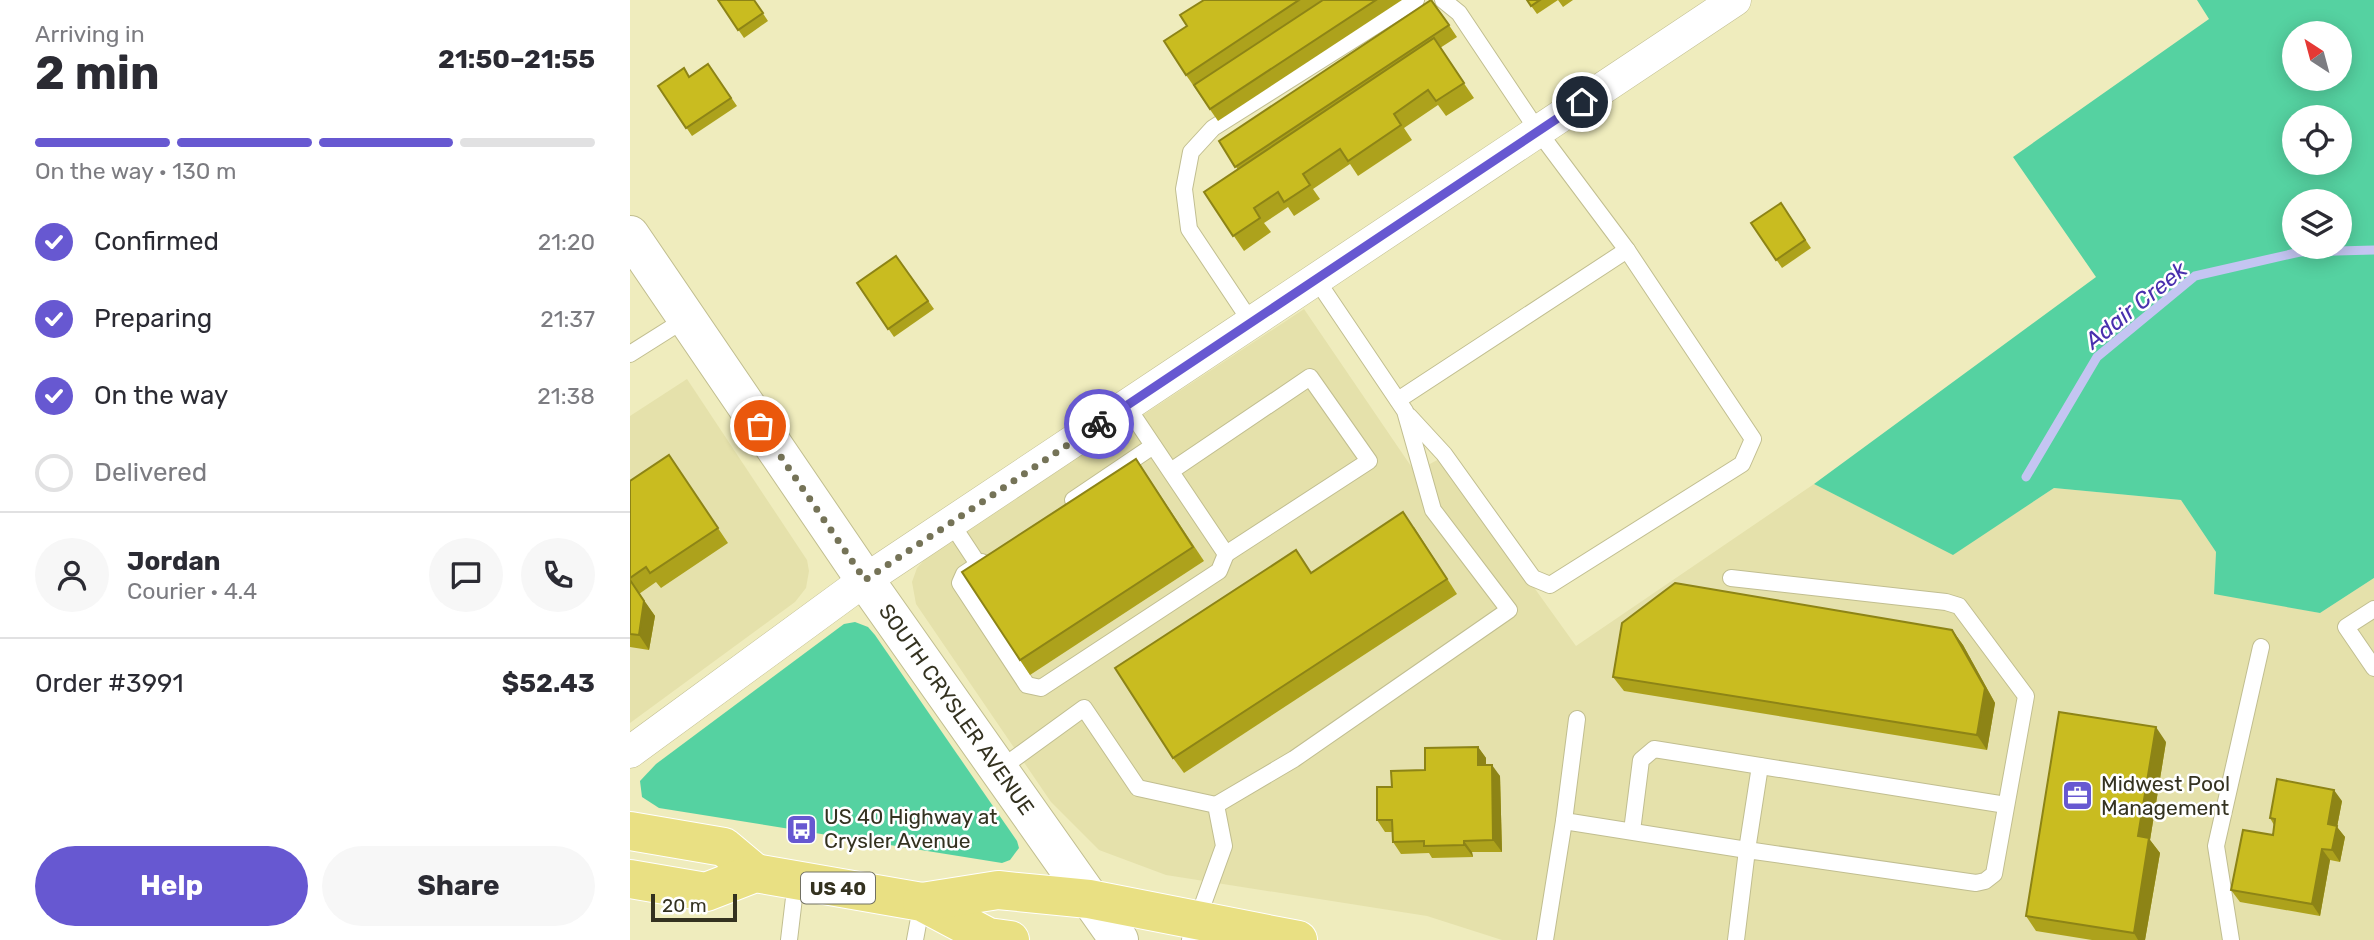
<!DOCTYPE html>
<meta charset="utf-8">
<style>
:root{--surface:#fff;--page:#f7f7f7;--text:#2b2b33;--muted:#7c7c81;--line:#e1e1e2;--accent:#6758d1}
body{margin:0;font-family:Rubik,sans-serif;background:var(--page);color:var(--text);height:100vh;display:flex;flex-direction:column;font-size:26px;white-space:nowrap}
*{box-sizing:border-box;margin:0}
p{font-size:23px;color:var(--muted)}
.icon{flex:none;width:38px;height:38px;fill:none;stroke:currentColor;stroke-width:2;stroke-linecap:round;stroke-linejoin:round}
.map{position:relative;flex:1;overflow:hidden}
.panel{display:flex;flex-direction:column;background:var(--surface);width:630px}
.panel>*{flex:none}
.needle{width:46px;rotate:324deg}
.buttons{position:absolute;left:1652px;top:21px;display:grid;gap:14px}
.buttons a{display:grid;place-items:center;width:70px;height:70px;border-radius:50%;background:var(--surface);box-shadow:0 4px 18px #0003;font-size:35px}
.scale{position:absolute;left:21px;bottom:18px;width:86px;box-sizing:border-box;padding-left:7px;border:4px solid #343220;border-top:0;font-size:19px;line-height:24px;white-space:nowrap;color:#343220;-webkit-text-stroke:5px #fff;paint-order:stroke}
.pin{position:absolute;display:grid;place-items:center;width:60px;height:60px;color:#fff;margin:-30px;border:4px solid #fff;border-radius:50%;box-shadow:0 2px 7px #0007}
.courier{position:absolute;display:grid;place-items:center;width:70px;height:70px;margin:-35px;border:5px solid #6758d1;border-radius:50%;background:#fff;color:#222;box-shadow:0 2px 9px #0007}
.head em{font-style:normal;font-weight:700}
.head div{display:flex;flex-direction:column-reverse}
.head{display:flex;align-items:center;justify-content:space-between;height:119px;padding:0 35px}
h1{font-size:46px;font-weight:700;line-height:52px}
.bar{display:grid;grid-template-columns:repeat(4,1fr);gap:10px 7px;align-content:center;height:84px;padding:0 35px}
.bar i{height:9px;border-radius:5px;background:var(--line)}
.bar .selected{background:var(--accent)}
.bar p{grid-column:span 4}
.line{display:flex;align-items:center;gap:18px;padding:0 35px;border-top:2px solid var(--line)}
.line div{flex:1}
.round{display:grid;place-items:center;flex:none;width:74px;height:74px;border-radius:37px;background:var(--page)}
ol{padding:0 35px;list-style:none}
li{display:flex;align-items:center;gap:21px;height:77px}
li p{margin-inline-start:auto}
li .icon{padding:7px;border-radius:50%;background:var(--accent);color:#fff;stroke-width:4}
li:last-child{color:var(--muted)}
li i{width:38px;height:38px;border:4px solid var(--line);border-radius:50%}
.cta{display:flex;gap:14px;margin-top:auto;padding:14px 35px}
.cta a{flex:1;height:80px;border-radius:42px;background:var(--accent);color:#fff;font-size:28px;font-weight:700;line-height:80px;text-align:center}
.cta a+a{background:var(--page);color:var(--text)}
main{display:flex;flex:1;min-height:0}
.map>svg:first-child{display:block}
</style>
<main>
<section class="panel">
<div class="head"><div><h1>2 min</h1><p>Arriving in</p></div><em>21:50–21:55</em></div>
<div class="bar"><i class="selected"></i><i class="selected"></i><i class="selected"></i><i></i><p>On the way · 130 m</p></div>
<ol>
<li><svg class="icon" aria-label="check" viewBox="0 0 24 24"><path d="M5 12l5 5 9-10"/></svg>Confirmed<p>21:20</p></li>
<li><svg class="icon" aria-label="check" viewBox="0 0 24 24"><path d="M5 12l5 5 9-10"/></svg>Preparing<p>21:37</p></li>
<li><svg class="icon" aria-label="check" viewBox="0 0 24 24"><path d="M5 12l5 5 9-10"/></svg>On the way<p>21:38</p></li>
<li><i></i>Delivered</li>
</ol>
<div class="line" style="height:126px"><a class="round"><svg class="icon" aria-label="person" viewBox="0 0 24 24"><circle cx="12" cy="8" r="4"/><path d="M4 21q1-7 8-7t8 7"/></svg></a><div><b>Jordan</b><p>Courier · 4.4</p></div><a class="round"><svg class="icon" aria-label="chat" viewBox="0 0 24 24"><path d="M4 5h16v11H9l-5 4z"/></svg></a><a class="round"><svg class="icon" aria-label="phone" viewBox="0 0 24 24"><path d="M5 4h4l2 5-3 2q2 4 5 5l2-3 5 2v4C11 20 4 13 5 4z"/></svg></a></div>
<div class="line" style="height:91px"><div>Order #3991</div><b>$52.43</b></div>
<div class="cta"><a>Help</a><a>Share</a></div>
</section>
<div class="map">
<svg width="1744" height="940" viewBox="0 0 1744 940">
<rect width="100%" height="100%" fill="#efecbd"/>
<g fill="#e5e1ab">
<path d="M674,309L785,472L811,458L946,646L1184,484L1323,554L1424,488L1551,500L1586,552L1584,593L1690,613L1744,578V940H872L797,916L536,875L469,850L421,802L286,604L282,582L287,568L296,558Z"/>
<path d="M57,379L177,560L179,571L176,588L165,602L0,723V416Z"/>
</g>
<g fill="#55d2a1" fill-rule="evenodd">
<path d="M1567,0H1744V578L1690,613L1584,594L1586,552L1551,500L1424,488L1323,555L1184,484L1466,277L1383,157L1579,19ZM1710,33V79H1664V33ZM1710,117V163H1664V117ZM1710,201V247H1664V201Z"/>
<path d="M225,622L238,627L245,635L387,841L389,848L380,860L372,863L29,808L12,797L10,781L26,764L214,624Z"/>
</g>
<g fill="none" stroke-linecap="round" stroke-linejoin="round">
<path stroke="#c4c5f2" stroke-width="9" d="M1396,477L1467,357L1565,276L1670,252L1744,250"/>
<defs>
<g id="lane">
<path d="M621,322L559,229L554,189L561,152L583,128L786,0"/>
<path d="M0,354L57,318"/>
<path d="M768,400L997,250L908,131L829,13L813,0"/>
<path d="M779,416L814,454L903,578L920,585L1112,464L1123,439L997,250"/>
<path d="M541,471L680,377L739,461L596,554"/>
<path d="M443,500L523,446"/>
<path d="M321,523L348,564"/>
<path d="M352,562L334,574L330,583L397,685L411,688L589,571L596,554L496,405"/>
<path d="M1101,578L1316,602L1329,606L1396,696L1364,874L1355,881L1346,883L1117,850L1106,940"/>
<path d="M1744,609L1716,627L1744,668"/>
<path d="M370,769L454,708L508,788L586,805L594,846L560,940"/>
<path d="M586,805L664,759L879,610L803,510L775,411L686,279"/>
<path d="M934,821L947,719"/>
<path d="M1002,831L1011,760L1024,749L1376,805"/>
<path d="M159,940L166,881"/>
<path d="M285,940L292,902"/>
<path d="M915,940L934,821L1117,850L1130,766"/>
<path d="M1601,940L1586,846L1631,647"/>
</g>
<path id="street" d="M0,752L235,580L1105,0"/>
<g id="secondary">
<path id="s1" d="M0,235L235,580L489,940"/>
</g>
<g id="primary">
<path d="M0,831L94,847L125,873"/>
<path d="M0,879L76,892L125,873L292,902L358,937L380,940"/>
<path d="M292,902L368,890L408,894L459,899L668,940"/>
</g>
</defs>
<use href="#lane" stroke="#c1be90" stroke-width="18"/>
<use href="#street" stroke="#c1be90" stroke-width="33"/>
<use href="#secondary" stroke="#c1be90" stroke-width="40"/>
<use href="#primary" stroke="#fff" stroke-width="40"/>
<use href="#lane" stroke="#fff" stroke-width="16"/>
<use href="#street" stroke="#fff" stroke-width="32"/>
<use href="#secondary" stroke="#fff" stroke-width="38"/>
<use href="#primary" stroke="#e9e083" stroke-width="38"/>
</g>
<g fill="#ada21c">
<path d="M88,0H124L138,21L114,38Z"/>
<path d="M574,0H772L588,121L556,75L557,26Z"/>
<path d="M802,0L827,37L810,48L844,98L816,116L808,105L774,128L782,140L728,176L720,164L683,189L690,199L664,216L658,207L634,223L641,232L614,251L574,192L608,170L589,141Z"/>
<path d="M897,0H943L933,7L928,0L907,14Z"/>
<path d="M78,64L107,106L62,136L28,86L59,77Z"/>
<path d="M1151,203L1181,248L1152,268L1121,223Z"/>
<path d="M266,256L304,309L264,337L227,283Z"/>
<path d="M39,455L98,543L31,588L26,582L9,594L25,616L19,650L0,647V481Z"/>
<path d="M506,459L574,561L400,675L390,660Z"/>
<path d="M784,527L827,594L554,773L543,758L681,572Z"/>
<path d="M1322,630L1333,645L1365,703L1357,750L994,691L983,677Z"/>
<path d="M1536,742L1520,840L1530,853L1515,940H1462L1406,931L1396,916Z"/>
<path d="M848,747L856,758V765L870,776L872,852H842L843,857L802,858L799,853L771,854L763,842V832H755L747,820L762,787L795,770Z"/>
<path d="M1712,801L1707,827L1715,837L1710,862L1700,860L1690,916L1610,902L1601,890L1643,835L1644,825L1640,818Z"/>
</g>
<g fill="#8d8416">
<path d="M0,580L25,616L19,650L9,635Z"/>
<path d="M1322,630L1333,645L1365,703L1357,750L1347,735Z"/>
<path d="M1526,727L1536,742L1520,840L1530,853L1515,940H1508L1504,933L1508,836Z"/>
<path d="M848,747L856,758V777L848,765Z"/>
<path d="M862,765L870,776L872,852L863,840Z"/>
<path d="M1704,790L1712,801L1707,827L1715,837L1710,862L1702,850L1698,824Z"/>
<path d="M834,841L842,852L843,857L834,845Z"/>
<path d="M1692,849L1700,860L1690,916L1682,904Z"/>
</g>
<g fill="#c9bc20" stroke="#8d8416" stroke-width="2">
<path d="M88,0H124L133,13L108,30Z"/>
<path d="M574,0H669L556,75L534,41L557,26L550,15Z"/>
<path d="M693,0H746L580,109L564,85Z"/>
<path d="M801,0L819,25L605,167L589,141Z"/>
<path d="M897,0H910L901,6Z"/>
<path d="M804,38L834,83L806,101L798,90L764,114L771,125L718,161L710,149L673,174L680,185L654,202L648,192L624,208L630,218L603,236L574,192Z"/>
<path d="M78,64L101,98L56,128L28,86L54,68L59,77Z"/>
<path d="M1151,203L1175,240L1146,260L1121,223Z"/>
<path d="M266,256L298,301L258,329L227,283Z"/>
<path d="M39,455L88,528L20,573L16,567L0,578V481Z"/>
<path d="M506,459L563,547L390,660L332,572Z"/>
<path d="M773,512L817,579L543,758L485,668L666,550L681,573Z"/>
<path d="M0,580L14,601L9,635L0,634Z"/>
<path d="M1045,583L1322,630L1355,688L1347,735L983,677L992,623Z"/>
<path d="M1429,712L1526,727L1508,836L1519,838L1504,933L1396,916Z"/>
<path d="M848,747V765H862L863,840L834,841V845L794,846V841L763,842L762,820H747V787H762L761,771L795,770V748Z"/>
<path d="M1647,779L1704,790L1698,824L1707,826L1702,850L1692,849L1682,904L1601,890L1613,830L1643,835L1645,819L1640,818Z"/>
</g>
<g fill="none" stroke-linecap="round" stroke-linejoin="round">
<path stroke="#757357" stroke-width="7" stroke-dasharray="0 12.6" d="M130,426L235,580L469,424"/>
<path stroke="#6758d1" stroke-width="9" d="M469,424L952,102"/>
</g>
<defs>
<symbol id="office-square" viewBox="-11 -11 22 22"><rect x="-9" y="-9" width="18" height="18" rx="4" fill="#6758d1" stroke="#fff"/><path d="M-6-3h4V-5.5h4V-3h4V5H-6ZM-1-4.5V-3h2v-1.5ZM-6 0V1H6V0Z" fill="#fff"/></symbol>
<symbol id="bus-square" viewBox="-11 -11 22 22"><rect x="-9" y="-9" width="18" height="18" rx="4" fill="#6758d1" stroke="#fff"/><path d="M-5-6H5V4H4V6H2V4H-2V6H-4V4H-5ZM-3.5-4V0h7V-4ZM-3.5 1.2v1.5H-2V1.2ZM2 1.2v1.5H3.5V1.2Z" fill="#fff"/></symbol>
</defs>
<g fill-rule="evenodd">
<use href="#office-square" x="1430" y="778" width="35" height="35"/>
<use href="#bus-square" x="154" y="812" width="35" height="35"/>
</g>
<g text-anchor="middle" stroke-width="5" stroke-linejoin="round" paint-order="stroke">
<rect fill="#fff" stroke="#717063" stroke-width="2" x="171" y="872.5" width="74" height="31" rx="5"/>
<g font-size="19" font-weight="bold" fill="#343220">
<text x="208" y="895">US 40</text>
</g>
<g font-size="21" fill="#343220" stroke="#fff">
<text dy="7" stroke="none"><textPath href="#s1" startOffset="576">SOUTH CRYSLER AVENUE</textPath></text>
</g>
<g font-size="21" fill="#343220" stroke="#fff" text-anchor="start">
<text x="1471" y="791">Midwest Pool<tspan x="1471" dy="24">Management</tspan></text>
<text x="194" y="824">US 40 Highway at<tspan x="194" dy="24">Crysler Avenue</tspan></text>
</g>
<g font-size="23" font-style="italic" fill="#4930ae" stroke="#fff">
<text transform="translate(1506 305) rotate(-39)" y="8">Adair Creek</text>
</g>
</g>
</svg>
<div class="buttons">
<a><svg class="needle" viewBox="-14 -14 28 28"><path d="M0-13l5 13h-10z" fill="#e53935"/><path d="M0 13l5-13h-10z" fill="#7c7c81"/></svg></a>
<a><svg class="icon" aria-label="locate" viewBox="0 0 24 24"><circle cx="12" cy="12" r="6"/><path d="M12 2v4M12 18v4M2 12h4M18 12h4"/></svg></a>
<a><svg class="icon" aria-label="layers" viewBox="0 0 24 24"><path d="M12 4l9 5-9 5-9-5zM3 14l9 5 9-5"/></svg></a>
</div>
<div class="scale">20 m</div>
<div class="pin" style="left:130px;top:426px;background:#ea580c"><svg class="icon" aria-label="bag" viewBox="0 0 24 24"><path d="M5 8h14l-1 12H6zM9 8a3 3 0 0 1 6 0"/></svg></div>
<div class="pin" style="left:952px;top:102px;background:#1f2937"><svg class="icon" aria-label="home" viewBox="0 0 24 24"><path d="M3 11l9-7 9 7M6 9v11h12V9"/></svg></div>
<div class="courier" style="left:469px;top:424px"><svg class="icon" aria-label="bike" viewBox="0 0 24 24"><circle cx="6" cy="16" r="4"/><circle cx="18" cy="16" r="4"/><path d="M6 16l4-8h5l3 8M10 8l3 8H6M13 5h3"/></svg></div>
</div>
</main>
